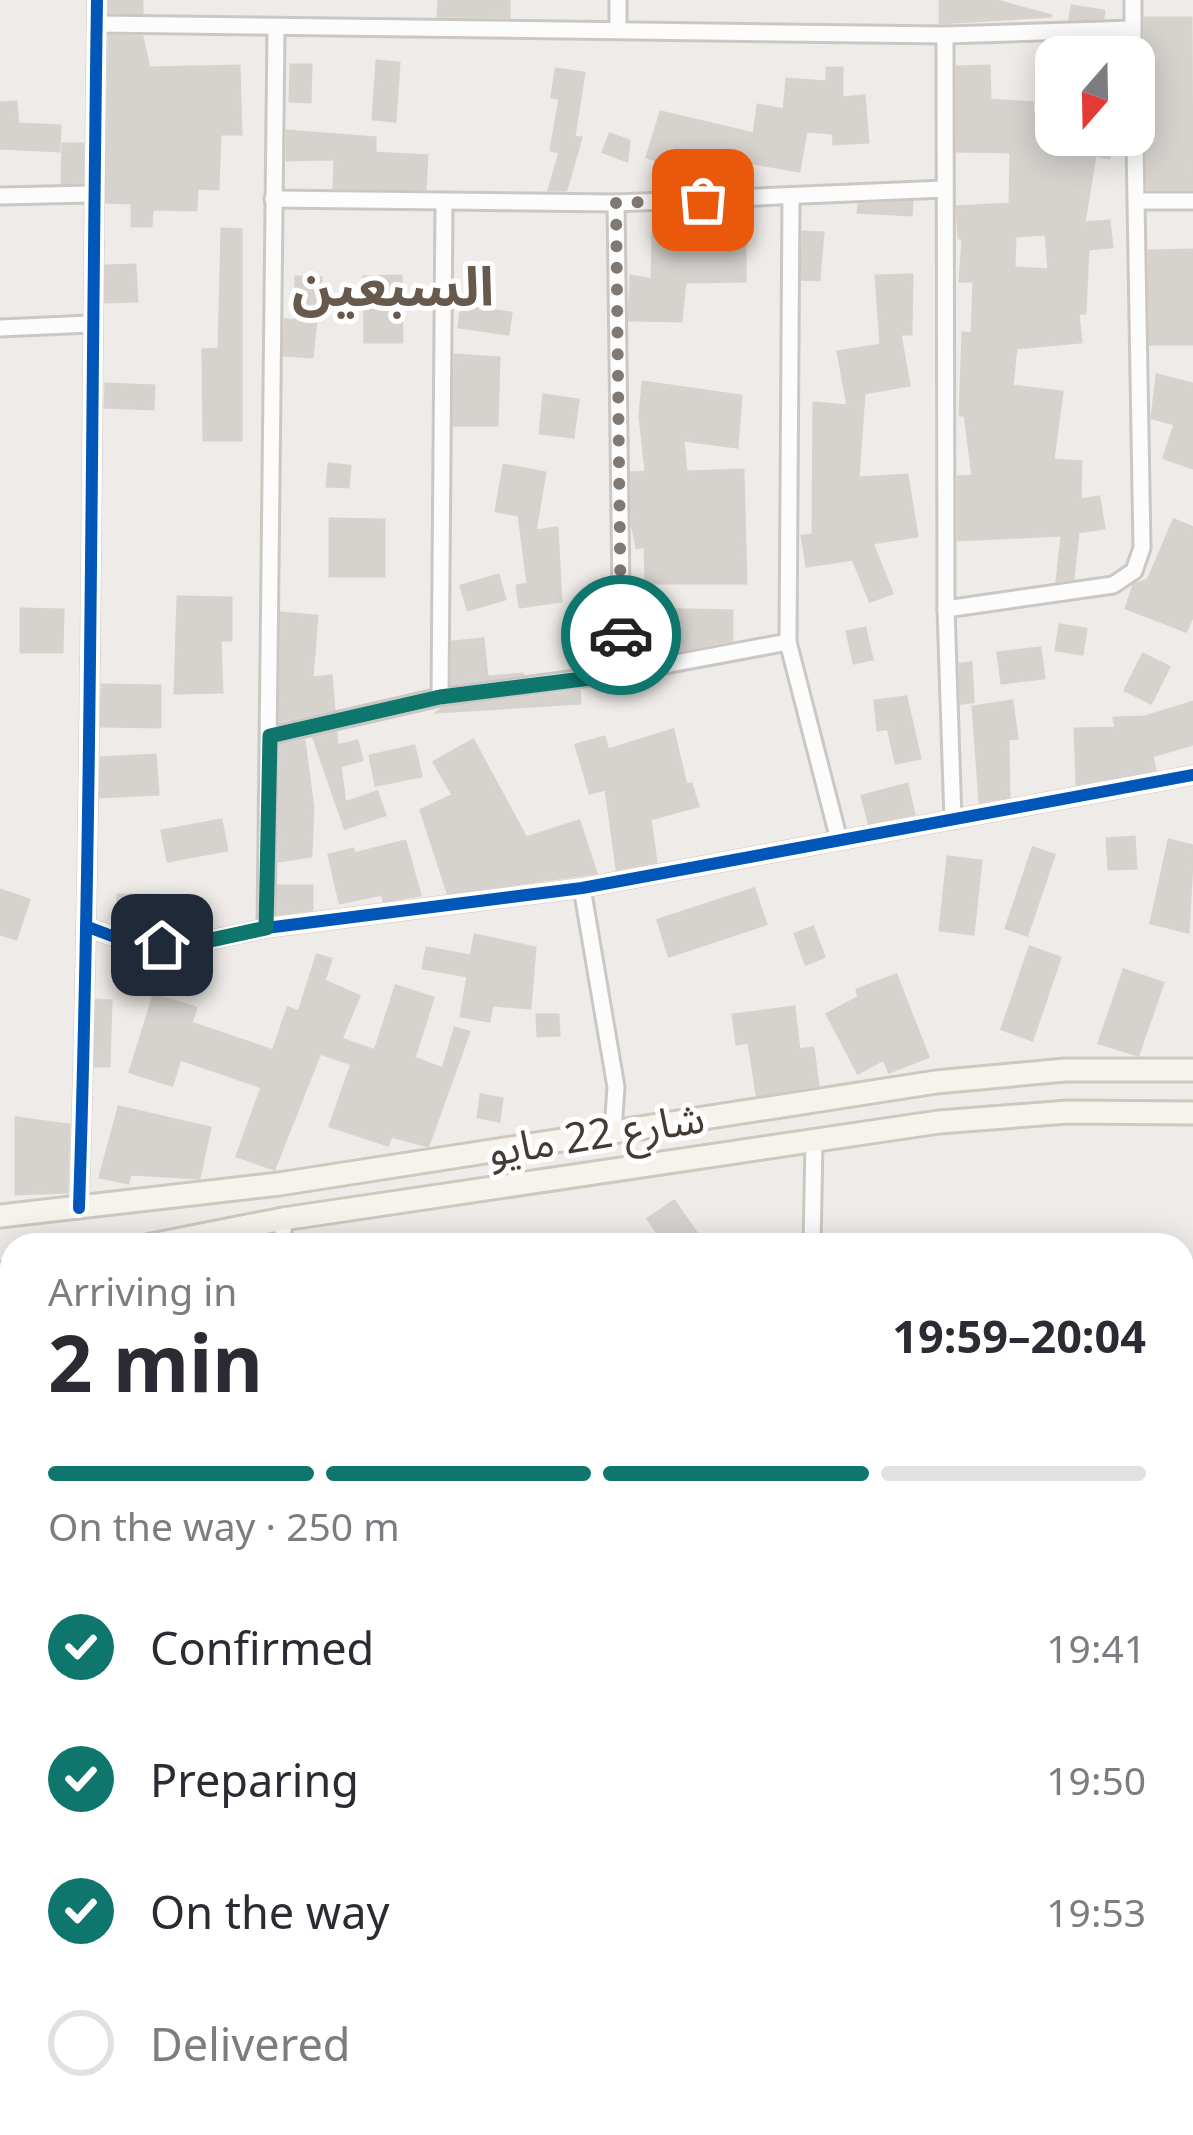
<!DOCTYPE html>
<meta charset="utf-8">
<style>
:root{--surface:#fff;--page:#f7f7f7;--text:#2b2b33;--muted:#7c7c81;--line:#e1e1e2;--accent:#0f766e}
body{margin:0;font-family:"Noto Sans","Noto Sans Arabic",sans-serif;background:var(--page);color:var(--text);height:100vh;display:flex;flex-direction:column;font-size:45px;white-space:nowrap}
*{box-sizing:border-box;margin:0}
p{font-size:39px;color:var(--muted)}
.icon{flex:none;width:66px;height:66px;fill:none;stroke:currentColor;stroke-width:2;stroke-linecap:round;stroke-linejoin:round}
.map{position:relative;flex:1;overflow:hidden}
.sheet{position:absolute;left:0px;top:1233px;width:1194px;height:903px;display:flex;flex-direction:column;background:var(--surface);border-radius:36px 36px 0 0;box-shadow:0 6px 30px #0003}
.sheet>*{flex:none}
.needle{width:78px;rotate:200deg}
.fabs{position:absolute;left:1035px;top:36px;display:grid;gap:24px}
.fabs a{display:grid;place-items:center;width:120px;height:120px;border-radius:24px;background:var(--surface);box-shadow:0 6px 30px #0003;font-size:60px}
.pin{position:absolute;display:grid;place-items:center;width:102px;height:102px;color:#fff;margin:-51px;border-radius:24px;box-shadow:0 6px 18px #0006}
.courier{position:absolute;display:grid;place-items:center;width:120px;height:120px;margin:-60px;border:9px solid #0f766e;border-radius:50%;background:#fff;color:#222;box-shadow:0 3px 15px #0007}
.summary em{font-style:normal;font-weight:700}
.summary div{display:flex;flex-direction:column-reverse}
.summary{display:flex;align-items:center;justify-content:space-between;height:204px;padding:0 48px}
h1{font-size:78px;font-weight:700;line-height:90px}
.bar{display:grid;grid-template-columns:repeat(4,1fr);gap:18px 12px;align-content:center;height:144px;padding:0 48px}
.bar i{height:15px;border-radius:9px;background:var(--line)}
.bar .active{background:var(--accent)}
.bar p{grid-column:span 4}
ol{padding:0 48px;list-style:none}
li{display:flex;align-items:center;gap:36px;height:132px}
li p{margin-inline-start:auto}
li .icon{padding:12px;border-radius:50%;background:var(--accent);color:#fff;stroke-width:4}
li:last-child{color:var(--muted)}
li i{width:66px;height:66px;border:6px solid var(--line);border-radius:50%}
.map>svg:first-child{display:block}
</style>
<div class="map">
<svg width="1193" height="2135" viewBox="0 0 1193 2135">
<rect width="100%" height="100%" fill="#eeebe8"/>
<g fill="#d6d3cf" stroke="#d7d2cd" stroke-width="3" fill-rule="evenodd">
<path d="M109,0H142V13L109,12Z"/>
<path d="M439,0H509V17L438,16Z"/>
<path d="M940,0H993L1052,16L940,23Z"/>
<path d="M1072,6L1104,11L1103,18L1070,19Z"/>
<path d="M1145,18H1191L1192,189H1148Z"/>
<path d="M109,36L142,37L149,68L239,66L241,134H220L218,189L197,188L196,210L152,209L151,226H132V203L106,202Z"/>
<path d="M377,61L399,63L395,121L373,119Z"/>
<path d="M291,65H311L310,102L290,101Z"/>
<path d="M989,66L990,100L1033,103L1032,114L1056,118V135H1113L1109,158L1095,155L1084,223L1109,221L1112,247L1088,249L1085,313H1078L1081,342L1016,348L1012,386L1062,392L1053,460L1081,462L1080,500L1099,497L1104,528L1078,532L1073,579L1057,581L1062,535L958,540V477L973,476L965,415H960L963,333L972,334L974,281H960L963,238H959L957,207L1010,204L1011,152L957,151V67ZM1046,234L1049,270L1014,268L1015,236Z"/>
<path d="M827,68H842V98L864,96L868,142L834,144L833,133L806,131L799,171L737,160L731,186L692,187L695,172L647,157L661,112L754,134L758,105L784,110L787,79L827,82Z"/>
<path d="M556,69L584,73L574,137L581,138L566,190H549L560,152L551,150L560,98L552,97Z"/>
<path d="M16,102L18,124L60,126L59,151L0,148V103Z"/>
<path d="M287,131L375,138V153L427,156L425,189L334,188L335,159L287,160Z"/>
<path d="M610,134L629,141L627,161L603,152Z"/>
<path d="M63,144H83V182L62,183Z"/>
<path d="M912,202L911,215L858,212L859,205Z"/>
<path d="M222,229L241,230V440H204L203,350L219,349Z"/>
<path d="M653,231L745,233V281L685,282L681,321L629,320L631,276L652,280Z"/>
<path d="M803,232L823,233L819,280L802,279Z"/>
<path d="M1193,250V344H1150L1149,251Z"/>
<path d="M135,265L137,301L105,302L106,266Z"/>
<path d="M912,275L911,334H900L909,385L864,393L858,478L907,475L917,536L872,543L892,593L870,601L853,559L807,566L802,536L813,535L814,403L848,406L838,352L881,345L876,276Z"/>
<path d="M401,276L402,342H365L364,277Z"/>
<path d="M296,277L321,278L312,357L284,355L285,320L295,321Z"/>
<path d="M461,307L511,313L508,334L459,327Z"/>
<path d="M455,355L499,358L497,425H454Z"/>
<path d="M1157,375L1193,384V468L1164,458L1175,424L1152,418Z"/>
<path d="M643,382L741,396L737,447L683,440L686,472L743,470L746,583H646L645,546L637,548L632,524L631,473L646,472L640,416Z"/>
<path d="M106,384L154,386L153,409L105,407Z"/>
<path d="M544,395L578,400L573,437L540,433Z"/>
<path d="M329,464L350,466L348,487L327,486Z"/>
<path d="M504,465L545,473L535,531L557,528L561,601L520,607L517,586L528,584L519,515L496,511Z"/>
<path d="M330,519L384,520V576H330Z"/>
<path d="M1174,520L1193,528V615L1186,631L1126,608L1134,585L1148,580Z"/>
<path d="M498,575L505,599L468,610L461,586Z"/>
<path d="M178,597L231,598V640H220L222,692L175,693Z"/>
<path d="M21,609L63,610L62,652H21Z"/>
<path d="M647,609L732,611V640L649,656Z"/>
<path d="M281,613L317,616L312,678L331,676L334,709L280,721Z"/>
<path d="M1060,625L1086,629L1082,654L1056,650Z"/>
<path d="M865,628L872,659L854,663L847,632Z"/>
<path d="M483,639L487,677L524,674L452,683V642Z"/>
<path d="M1040,648L1044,678L1002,683L998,653Z"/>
<path d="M1143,654L1169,667L1151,703L1125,690Z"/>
<path d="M971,663L973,702L961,703L960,664Z"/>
<path d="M102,685L160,686V727L101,726Z"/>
<path d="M579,691L580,703L438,712L442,709Z"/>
<path d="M906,697L920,758L896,763L888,728L878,730L875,701Z"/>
<path d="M1012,701L1017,738L1008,739L1009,797L980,802L973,707Z"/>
<path d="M1193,702V744L1152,756L1155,770L1077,784L1075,729L1116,728L1114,718L1145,717Z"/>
<path d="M673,730L686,785L691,784L698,806L650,819L656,862L617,869L606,789L590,793L576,745L604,737L608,750Z"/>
<path d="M336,733L337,746L357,741L362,760L340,766L345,803L377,792L385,815L345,828L314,738Z"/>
<path d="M473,740L526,838L579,821L596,873L448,893L421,810L453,795L434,762Z"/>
<path d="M304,741L313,808L311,856L279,861L280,746Z"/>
<path d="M414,746L421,776L376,785L370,756Z"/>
<path d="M155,755L158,794L100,797L101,758Z"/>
<path d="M907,784L914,814L869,823L862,796Z"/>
<path d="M221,820L227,850L168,861L162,831Z"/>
<path d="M1134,837L1136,868L1109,869L1107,839Z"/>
<path d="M1169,840L1193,846L1188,932L1151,923Z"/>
<path d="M405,841L420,895L384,901L382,894L340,903L329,855L353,849L354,854Z"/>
<path d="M1033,848L1054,855L1027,935L1006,928Z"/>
<path d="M948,857L981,861L973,934L940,930Z"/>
<path d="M278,886H312V910L278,914Z"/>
<path d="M754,889L766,924L669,956L658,920Z"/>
<path d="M0,890L29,900L16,939L0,934Z"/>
<path d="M118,895H157L158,933L118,926Z"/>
<path d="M813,927L824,957L806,964L795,934Z"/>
<path d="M475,935L535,948L530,1008L492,1005L489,1021L461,1016L468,976L423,968L427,948L471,956Z"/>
<path d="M1030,947L1060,958L1032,1040L1002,1029Z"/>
<path d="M317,955L331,959L324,981L359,996L341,1039L375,1051L396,986L433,998L414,1058L443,1069L455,1028L469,1032L428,1146L391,1136L388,1145L330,1126L352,1064L320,1053L274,1169L237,1156L262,1087L180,1059L172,1085L130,1072L154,995L196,1008L191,1023L273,1051L288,1008L299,1012Z"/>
<path d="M1124,970L1163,983L1138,1055L1099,1043Z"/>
<path d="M896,975L928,1057L889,1072L884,1059L858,1073L827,1014L859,997L857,990Z"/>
<path d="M96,1000L111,1001L109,1066H95Z"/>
<path d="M794,1007L799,1050L813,1048L818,1085L757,1095L749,1042L737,1044L733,1015Z"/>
<path d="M537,1015H558L559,1035L538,1036Z"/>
<path d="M481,1095L502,1099L499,1121L478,1117Z"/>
<path d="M119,1107L210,1128L199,1178L130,1174L128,1183L100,1177Z"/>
<path d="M16,1118L69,1125L67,1192L16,1194Z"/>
<path d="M674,1201L705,1245H666L648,1219Z"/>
</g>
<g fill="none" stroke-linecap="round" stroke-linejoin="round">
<defs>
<g id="service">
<path d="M0,2066H12"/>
<path d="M0,2107H12"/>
<path d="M88,2124L89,2135"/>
</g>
<g id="minor">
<path d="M618,0V28"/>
<path d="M1133,0V57"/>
<path d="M97,24L945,35L1132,29"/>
<path d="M945,35L946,609L953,820"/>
<path d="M0,196L91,194"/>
<path d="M791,196L788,642L839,840"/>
<path d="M273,199L616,203L945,189"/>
<path d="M1138,201H1193"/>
<path d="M616,203L622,673"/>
<path d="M0,328L90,324"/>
<path d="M946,609L1113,585L1134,571L1142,548L1134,86"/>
<path d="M440,697L444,204"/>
<path d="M270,736L440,697L622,673L788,642"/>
<path d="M582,888L616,1087L613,1131"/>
<path d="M88,927L136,945H188L266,928L582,888L1193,775"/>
<path d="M266,928L276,29"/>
<path d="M79,1208C92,806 91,403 97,0"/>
<path d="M283,1245V1219"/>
<path d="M812,1245L814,1142"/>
<path d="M4,1957L12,1956"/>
<path d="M1182,2022H1193"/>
<path d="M271,2124V2135"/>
<path d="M445,2124V2135"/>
<path d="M747,2124L750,2135"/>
<path d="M974,2124L989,2135"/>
<path d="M915,2135L922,2124"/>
</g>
<g id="secondary">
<path d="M0,1216L279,1184L936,1082L1065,1070H1193"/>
<path d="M151,1245L283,1219L939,1122L1068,1112L1193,1113"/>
<path d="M0,1274L12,1272"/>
</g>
</defs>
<use href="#service" stroke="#cbc8c4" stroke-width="14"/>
<use href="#minor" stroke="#cbc8c4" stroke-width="21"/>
<use href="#secondary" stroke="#cec8bf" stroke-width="27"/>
<use href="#service" stroke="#fcfcfc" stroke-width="8"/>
<use href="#minor" stroke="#fcfcfc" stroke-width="15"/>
<use href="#secondary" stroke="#f6f3ed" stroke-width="21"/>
<defs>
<g id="cycleway">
<path d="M88,927L136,945H188L266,928L582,888L1193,775"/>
<path d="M79,1208C92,806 91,403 97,0"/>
</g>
</defs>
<use href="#cycleway" stroke="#fff" stroke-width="20"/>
<use href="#cycleway" stroke="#0057b8" stroke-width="12"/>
</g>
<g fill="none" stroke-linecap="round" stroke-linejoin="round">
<path stroke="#807973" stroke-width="12" stroke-dasharray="0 21.6" d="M621,635L616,203L703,200"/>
<path stroke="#0f766e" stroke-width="15" d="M162,945H188L266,928L270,736L440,697L622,674L621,635"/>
</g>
<g text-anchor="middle" stroke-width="10" stroke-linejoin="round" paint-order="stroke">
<g font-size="42" fill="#443c34" stroke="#fff">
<text transform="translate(596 1134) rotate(-9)" y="15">شارع 22 مايو</text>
</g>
<g font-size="54" font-weight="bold" fill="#67594b" stroke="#fff">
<text x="393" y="306">السبعين</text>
</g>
</g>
</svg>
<div class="fabs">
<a><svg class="needle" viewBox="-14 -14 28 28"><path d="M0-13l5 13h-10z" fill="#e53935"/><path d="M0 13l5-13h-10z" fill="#7c7c81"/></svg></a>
</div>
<div class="pin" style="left:703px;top:200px;background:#ea580c"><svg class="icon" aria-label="bag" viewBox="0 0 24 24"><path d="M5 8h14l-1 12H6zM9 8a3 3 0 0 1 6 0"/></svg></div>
<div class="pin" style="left:162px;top:945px;background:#1f2937"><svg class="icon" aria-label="home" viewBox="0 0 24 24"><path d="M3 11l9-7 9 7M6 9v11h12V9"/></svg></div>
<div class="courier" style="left:621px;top:635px"><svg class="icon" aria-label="car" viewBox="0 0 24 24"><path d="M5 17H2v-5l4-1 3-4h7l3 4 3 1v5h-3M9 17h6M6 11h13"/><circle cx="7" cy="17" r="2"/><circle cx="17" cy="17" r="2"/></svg></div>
<section class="sheet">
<div class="summary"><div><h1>2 min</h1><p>Arriving in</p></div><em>19:59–20:04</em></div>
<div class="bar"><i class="active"></i><i class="active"></i><i class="active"></i><i></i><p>On the way · 250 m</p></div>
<ol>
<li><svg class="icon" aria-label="check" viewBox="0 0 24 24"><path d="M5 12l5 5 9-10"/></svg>Confirmed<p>19:41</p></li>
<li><svg class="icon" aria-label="check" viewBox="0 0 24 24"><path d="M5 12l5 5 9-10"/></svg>Preparing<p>19:50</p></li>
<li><svg class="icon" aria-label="check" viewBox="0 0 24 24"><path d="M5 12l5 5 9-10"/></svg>On the way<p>19:53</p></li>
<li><i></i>Delivered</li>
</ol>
</section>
</div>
